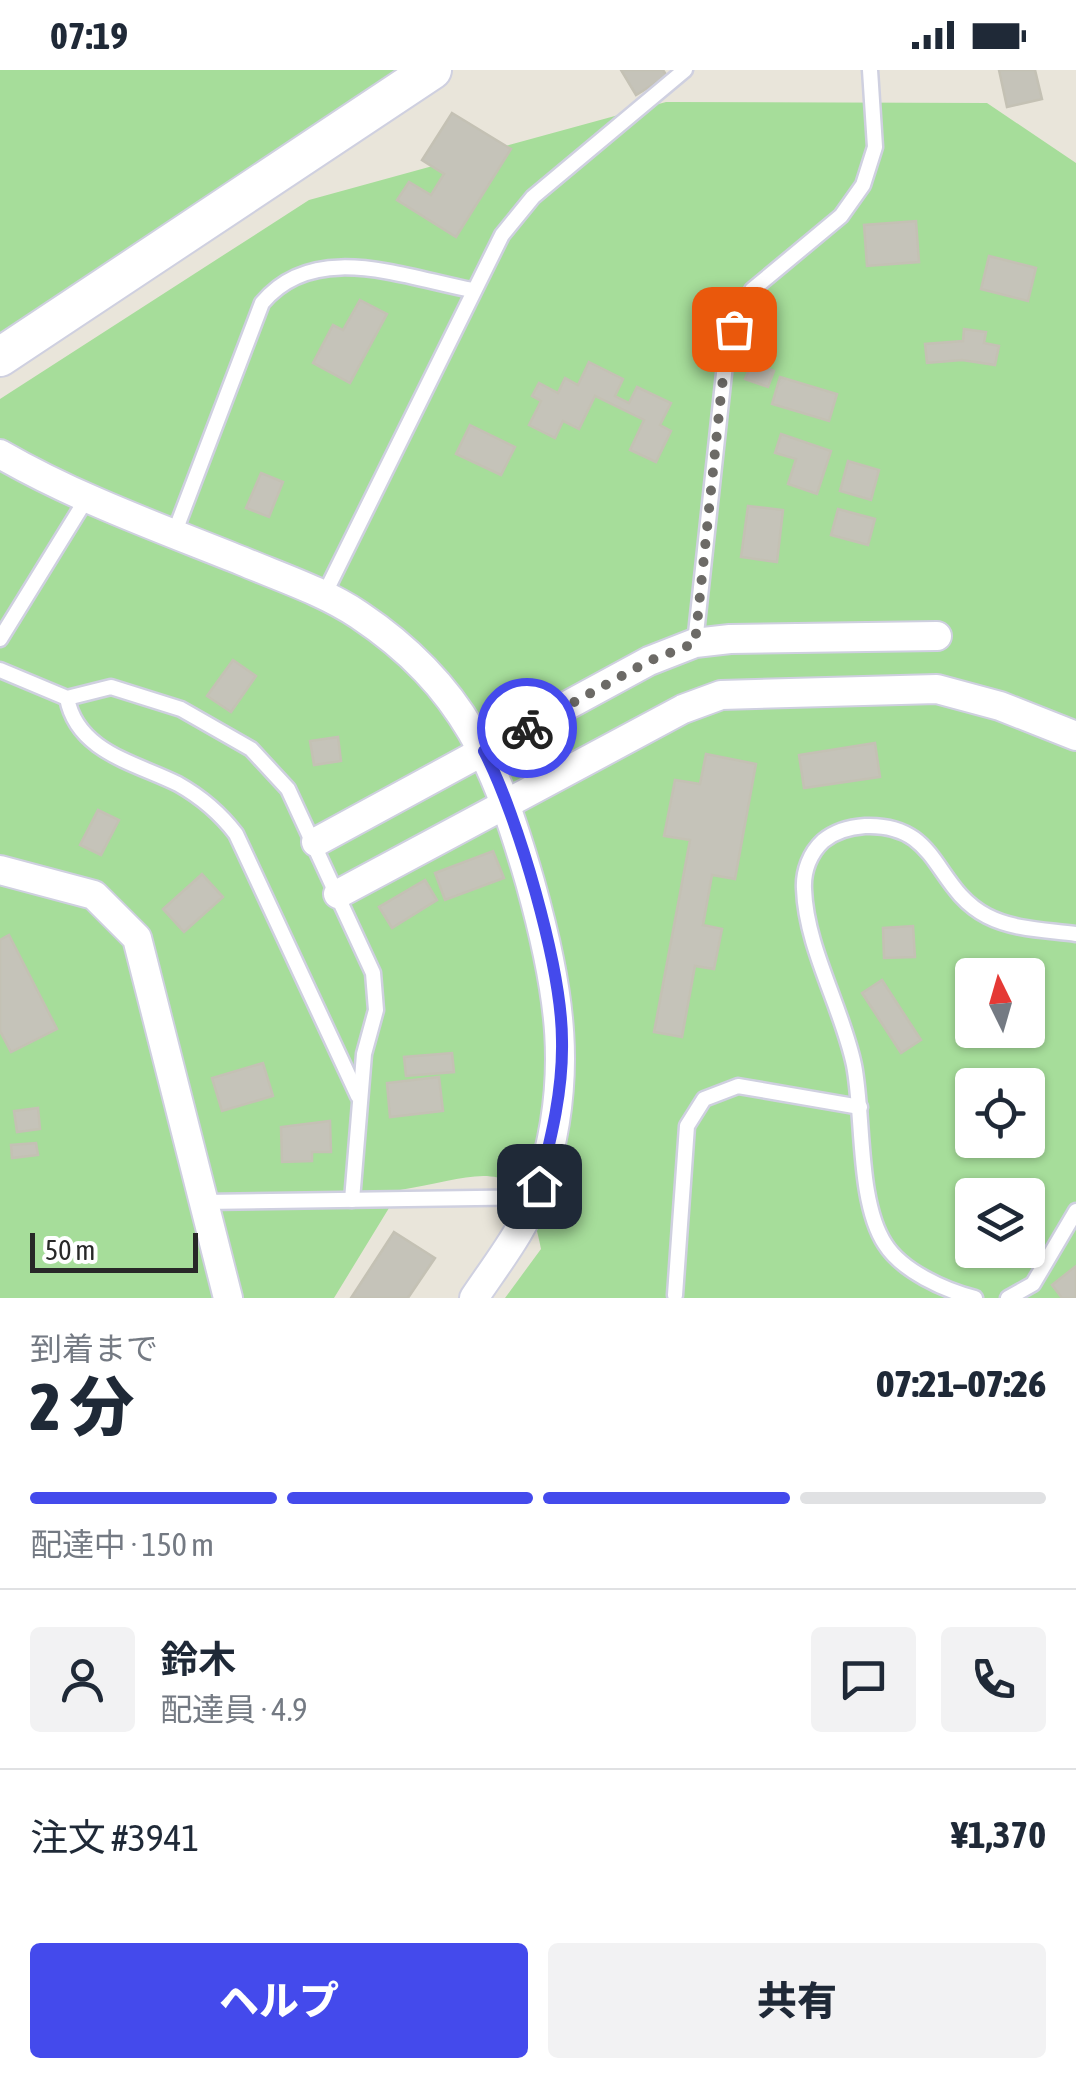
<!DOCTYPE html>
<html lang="ja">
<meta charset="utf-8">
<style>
:root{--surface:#fff;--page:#f2f2f3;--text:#1f2937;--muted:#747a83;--line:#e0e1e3;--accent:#444aec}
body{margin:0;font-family:"Asap Condensed","Noto Sans JP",sans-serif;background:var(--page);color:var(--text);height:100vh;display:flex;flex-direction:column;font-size:38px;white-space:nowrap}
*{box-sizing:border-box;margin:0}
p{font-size:32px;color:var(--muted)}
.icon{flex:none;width:55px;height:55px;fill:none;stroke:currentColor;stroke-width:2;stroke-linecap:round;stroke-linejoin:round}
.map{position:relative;height:1228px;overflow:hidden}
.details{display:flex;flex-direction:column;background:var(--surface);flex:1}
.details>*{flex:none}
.needle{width:65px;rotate:355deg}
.controls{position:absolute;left:955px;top:888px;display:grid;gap:20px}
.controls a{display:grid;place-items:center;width:90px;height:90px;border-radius:10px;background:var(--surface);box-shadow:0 2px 8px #0004;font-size:50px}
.scale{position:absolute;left:30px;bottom:25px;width:168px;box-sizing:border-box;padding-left:10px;border:5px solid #282828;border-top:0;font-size:28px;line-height:35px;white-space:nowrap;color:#282828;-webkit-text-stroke:8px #fff;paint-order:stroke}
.pin{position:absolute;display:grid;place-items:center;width:85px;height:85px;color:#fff;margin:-42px;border-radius:20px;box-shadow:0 5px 15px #0006}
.courier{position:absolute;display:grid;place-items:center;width:100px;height:100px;margin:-50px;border:8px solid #444aec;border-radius:50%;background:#fff;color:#222;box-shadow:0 2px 12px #0007}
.summary em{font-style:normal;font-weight:800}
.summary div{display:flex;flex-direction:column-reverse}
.summary{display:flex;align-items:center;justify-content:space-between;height:170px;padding:0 30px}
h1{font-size:65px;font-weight:800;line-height:75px}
.bar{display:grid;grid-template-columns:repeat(4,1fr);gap:15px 10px;align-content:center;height:120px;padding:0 30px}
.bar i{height:12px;border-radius:8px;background:var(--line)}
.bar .selected{background:var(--accent)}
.bar p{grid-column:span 4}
.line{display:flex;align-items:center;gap:25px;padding:0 30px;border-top:2px solid var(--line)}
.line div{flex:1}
.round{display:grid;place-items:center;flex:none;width:105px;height:105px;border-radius:10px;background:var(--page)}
.primary-button{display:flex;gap:20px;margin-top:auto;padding:20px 30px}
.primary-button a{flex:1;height:115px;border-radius:10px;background:var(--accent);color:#fff;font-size:40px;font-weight:800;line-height:115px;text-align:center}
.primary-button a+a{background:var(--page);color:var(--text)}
.status{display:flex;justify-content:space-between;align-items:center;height:70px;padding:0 50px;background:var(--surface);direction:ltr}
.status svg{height:28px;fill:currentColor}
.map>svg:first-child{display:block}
</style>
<div class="status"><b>07:19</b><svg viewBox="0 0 49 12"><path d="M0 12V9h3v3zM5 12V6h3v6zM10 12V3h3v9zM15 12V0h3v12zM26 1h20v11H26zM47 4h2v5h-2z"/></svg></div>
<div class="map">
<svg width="1076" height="1228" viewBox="0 0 1076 1228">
<rect width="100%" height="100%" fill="#e9e5da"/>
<g fill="#a6dd9a" fill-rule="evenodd">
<path d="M0,0H407L0,271Z"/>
<path d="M666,32L987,33L1076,93V1228H505L541,1179C522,1077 479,1108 400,1120L334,1228H0V329L309,130ZM972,905H1028V960H972ZM972,1015H1028V1070H972ZM972,1125H1028V1180H972Z"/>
</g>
<g fill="#c5c3b9" stroke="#c4c1b4" stroke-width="2.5">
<path d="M621,0H663L667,6L636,25Z"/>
<path d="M999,0H1035L1042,29L1007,37Z"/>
<path d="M452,43L511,79L456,167L397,130L409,112L431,125L444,104L422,90Z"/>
<path d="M916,151L919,192L867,196L864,155Z"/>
<path d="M989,186L1036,198L1028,231L981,219Z"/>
<path d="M360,230L387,244L350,313L313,293L333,255L343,260Z"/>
<path d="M964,259L986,262L984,273L999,276L995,295L962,290L927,293L925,274L963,271Z"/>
<path d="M589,292L623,309L615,326L629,333L637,317L671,333L660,355L671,361L656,392L630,380L644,350L595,326L579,359L563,351L555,368L529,355L541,331L532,326L539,313L558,323L565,308L578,315Z"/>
<path d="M752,292L774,301L768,317L745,309Z"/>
<path d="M780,307L837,324L829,351L772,334Z"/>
<path d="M470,355L515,377L501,405L456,384Z"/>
<path d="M781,364L831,381L817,424L788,414L796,389L775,383Z"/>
<path d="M848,391L879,400L871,430L840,421Z"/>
<path d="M261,403L283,412L269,447L246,438Z"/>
<path d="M748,436L783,440L777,492L741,487Z"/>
<path d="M838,439L875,449L868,475L831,465Z"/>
<path d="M233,590L256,606L231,642L207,626Z"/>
<path d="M338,667L341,691L314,695L310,671Z"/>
<path d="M875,673L880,707L804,718L799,685Z"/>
<path d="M706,684L756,694L735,809L712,805L703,855L722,859L714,899L695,896L682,967L654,962L690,770L664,766L675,710L700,714Z"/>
<path d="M98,740L119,750L101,785L80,775Z"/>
<path d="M493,781L504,808L445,830L435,803Z"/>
<path d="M202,804L223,827L184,862L163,839Z"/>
<path d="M425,810L437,830L392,858L379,837Z"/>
<path d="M913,856L915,887L884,888L883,858Z"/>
<path d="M9,865L57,959L11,982L0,961V870Z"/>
<path d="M882,910L921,970L901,983L862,923Z"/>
<path d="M452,983L454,1002L406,1006L404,987Z"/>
<path d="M263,993L273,1026L222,1041L212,1008Z"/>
<path d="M439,1007L443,1041L390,1047L387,1013Z"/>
<path d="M38,1038L40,1059L17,1062L14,1041Z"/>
<path d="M972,1045V1070H1018V1077L968,1082L964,1046Z"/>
<path d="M330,1051L331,1082H312V1091L282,1092L281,1057Z"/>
<path d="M36,1073L38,1085L12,1088L11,1075Z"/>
<path d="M394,1162L435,1188L408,1228H351Z"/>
<path d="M1076,1196V1228H1062L1052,1215Z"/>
</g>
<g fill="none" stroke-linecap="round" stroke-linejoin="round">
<defs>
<g id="lane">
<path d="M174,464L262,233C314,170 403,207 472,220"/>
<path d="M323,527L502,165L533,127L685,0"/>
<path d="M0,569L87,428"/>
<path d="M695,573L726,285L752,220L841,146L863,115L875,77L870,0"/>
<path d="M0,600L67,628L111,617L181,639L251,679L288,719L373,903L376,940L364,984L352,1130"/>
<path d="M67,628C77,682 136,693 178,714C201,727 220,743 236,764L358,1026"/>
<path d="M204,1132L535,1127"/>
<path d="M675,1225L687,1056L704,1029L738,1016L860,1037"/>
<path d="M975,1228C944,1220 902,1201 885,1174C857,1131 864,1046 854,995C842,937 806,878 804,819C803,801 810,783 823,771C835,761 850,757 865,756C940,753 933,818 987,846C1014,860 1047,860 1076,864"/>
<path d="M1008,1228L1033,1214L1076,1141"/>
</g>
<g id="street">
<path d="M0,384C76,428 160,458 242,491C280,507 325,522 359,545C465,616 496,695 530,812C560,920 575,1008 539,1117C525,1159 498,1192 474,1228"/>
<path d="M316,772L649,591L695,573L730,569L937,566"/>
<path d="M0,800L94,825L137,868L228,1228"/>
<path d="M338,824L683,639L721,625L937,619L1000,636L1076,666"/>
</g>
<path id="secondary" d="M0,287L432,0"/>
</defs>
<use href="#lane" stroke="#cfd0e0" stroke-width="19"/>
<use href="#street" stroke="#cfd0e0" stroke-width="32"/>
<use href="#secondary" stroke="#cfd0e0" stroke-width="42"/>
<use href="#lane" stroke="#fff" stroke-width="14"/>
<use href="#street" stroke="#fff" stroke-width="28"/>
<use href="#secondary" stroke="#fff" stroke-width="38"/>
</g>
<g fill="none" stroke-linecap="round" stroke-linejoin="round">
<path stroke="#6c6a66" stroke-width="10" stroke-dasharray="0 18" d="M527,658L649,591L695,573L722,315L734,259"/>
<path stroke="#444aec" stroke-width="12" d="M527,658L484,681C518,746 562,898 562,971C563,1021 551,1068 539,1116"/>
</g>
</svg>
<div class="controls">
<a><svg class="needle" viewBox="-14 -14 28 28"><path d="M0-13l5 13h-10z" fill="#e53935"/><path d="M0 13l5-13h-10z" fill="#747a83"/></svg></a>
<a><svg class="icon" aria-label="locate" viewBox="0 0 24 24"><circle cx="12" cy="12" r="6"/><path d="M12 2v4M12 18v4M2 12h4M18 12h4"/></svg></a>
<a><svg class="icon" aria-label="layers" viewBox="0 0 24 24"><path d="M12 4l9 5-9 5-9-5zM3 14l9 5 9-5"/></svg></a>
</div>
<div class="scale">50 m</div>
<div class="pin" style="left:734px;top:259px;background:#ea580c"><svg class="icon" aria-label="bag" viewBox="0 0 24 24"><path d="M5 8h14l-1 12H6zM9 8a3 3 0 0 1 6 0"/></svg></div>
<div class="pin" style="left:539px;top:1116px;background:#1f2937"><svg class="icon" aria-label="home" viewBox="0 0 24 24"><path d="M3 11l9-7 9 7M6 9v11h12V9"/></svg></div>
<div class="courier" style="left:527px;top:658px"><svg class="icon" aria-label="bike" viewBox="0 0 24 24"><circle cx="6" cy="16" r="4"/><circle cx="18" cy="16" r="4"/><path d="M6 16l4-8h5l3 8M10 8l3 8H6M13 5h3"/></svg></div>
</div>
<section class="details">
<div class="summary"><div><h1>2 分</h1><p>到着まで</p></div><em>07:21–07:26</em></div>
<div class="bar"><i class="selected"></i><i class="selected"></i><i class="selected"></i><i></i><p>配達中 · 150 m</p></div>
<div class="line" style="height:180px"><a class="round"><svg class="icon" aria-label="person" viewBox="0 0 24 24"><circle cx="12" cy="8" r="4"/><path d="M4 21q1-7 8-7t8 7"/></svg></a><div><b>鈴木</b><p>配達員 · 4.9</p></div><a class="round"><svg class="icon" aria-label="chat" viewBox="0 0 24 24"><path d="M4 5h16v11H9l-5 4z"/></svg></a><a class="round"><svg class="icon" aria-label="phone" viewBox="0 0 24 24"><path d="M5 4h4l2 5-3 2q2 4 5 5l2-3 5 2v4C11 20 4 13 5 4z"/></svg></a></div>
<div class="line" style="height:130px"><div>注文 #3941</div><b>¥1,370</b></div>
<div class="primary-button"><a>ヘルプ</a><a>共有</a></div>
</section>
